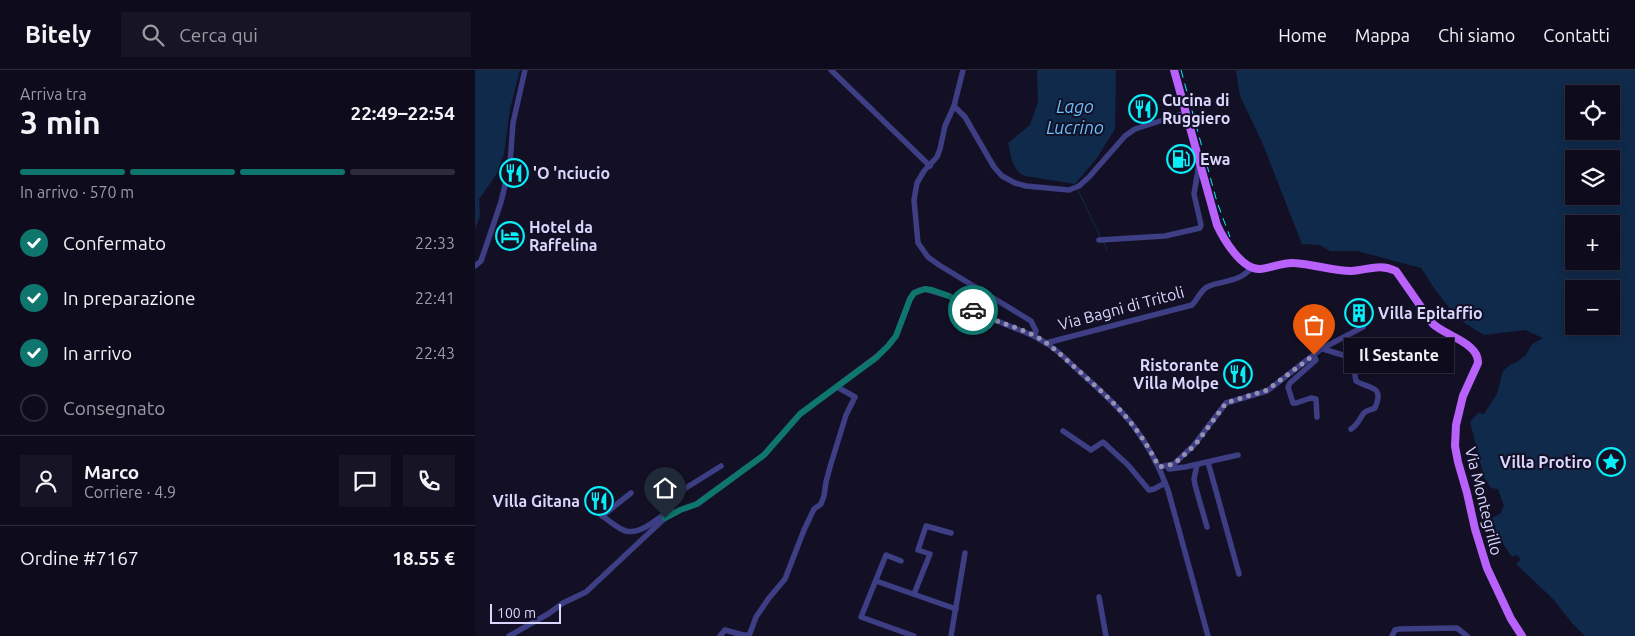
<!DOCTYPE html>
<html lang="it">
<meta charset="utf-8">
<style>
:root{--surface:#0e0c1c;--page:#171525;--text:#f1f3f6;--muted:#9b9ba3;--line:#2e2c3b;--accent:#0f766e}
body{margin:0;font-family:Ubuntu,sans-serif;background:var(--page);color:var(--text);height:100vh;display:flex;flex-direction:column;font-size:19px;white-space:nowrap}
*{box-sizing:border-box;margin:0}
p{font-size:16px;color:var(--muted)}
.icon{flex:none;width:28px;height:28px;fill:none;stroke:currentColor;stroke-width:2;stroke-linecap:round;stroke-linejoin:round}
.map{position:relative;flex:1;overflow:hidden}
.side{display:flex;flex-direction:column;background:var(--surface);width:475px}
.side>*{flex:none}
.tools{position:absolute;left:1090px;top:15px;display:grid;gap:10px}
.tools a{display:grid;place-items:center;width:55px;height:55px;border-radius:0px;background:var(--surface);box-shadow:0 2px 12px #0003,0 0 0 1px var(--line);font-size:25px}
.scale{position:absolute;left:15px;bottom:12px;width:71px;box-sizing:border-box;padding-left:5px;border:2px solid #d9d7fe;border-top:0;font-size:14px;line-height:18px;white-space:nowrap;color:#d9d7fe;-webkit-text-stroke:4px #131026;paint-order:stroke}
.pin{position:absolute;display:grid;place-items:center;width:42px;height:42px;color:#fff;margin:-51px -21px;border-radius:50% 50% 50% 0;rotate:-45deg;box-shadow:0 0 5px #0007}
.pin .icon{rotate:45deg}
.courier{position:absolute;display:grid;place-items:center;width:50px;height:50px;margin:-25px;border:4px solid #0f766e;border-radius:50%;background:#fff;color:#222;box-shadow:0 1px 6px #0007}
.bubble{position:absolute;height:35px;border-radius:0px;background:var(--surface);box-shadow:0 2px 12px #0003,0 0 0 1px var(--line);font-size:16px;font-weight:700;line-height:35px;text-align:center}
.head em{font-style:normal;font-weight:700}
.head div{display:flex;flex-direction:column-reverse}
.head{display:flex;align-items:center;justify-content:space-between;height:85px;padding:0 20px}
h1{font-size:32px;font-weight:700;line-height:38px}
.bar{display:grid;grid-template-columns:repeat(4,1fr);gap:8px 5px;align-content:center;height:60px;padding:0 20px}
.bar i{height:6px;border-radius:4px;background:var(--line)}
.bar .selected{background:var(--accent)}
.bar p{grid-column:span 4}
.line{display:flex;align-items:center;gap:12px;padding:0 20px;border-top:1px solid var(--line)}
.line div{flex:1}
.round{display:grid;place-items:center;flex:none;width:52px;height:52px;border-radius:0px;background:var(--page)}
ol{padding:0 20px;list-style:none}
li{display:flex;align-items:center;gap:15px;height:55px}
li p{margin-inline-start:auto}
li .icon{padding:5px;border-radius:50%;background:var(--accent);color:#fff;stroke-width:4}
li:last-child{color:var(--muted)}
li i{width:28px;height:28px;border:2px solid var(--line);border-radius:50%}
header{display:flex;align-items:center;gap:30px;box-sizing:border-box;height:70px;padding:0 25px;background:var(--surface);border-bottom:1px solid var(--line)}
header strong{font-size:24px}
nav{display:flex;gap:28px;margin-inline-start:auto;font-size:18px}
.search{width:350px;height:45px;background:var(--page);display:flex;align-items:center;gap:12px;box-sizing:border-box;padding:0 18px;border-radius:0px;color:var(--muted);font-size:19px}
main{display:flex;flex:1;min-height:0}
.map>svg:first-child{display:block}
</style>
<header>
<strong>Bitely</strong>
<div class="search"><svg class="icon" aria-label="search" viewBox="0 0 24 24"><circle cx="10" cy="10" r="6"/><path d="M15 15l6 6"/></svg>Cerca qui</div>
<nav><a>Home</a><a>Mappa</a><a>Chi siamo</a><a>Contatti</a></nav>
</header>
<main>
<section class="side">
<div class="head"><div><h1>3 min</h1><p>Arriva tra</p></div><em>22:49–22:54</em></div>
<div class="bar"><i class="selected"></i><i class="selected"></i><i class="selected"></i><i></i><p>In arrivo · 570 m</p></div>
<ol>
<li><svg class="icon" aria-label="check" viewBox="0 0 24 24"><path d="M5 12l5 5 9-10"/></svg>Confermato<p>22:33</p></li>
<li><svg class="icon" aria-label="check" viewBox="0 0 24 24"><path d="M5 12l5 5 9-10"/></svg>In preparazione<p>22:41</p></li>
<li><svg class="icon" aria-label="check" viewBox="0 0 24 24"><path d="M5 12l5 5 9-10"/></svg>In arrivo<p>22:43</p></li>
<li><i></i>Consegnato</li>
</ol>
<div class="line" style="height:90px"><a class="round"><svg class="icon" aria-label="person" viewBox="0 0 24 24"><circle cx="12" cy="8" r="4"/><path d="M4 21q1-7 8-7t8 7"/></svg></a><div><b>Marco</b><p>Corriere · 4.9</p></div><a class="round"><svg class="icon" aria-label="chat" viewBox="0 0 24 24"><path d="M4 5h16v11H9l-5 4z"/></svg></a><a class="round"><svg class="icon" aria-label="phone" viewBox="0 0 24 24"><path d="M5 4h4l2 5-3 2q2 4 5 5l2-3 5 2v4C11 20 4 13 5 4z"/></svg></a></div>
<div class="line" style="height:65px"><div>Ordine #7167</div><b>18.55 €</b></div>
</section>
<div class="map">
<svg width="1160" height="566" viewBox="0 0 1160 566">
<rect width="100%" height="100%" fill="#131026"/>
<g fill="#102a4b" fill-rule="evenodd">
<path d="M0,0H45L35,39L29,84L21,105L4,129L5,146L0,159Z"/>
<path d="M562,0H641L640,59L622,88L600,114L550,106C537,101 536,85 533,73L555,55L563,32Z"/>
<path d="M761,0H1160V566H1110L1097,553L1079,530L1041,494L1046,490L1042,485L1037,487L1023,466L1017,448L1025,444L1029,436L1023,419L1016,418L1009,407L995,352L1003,343L1009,344L1022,324L1028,301L1035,295L1042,292L1051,285L1057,274L1068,268L1050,260L1009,265L991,254L978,243L959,218L946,198L882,181H855L845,175L827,174L787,72L765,26ZM1099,24H1136V61H1099ZM1099,89H1136V126H1099ZM1099,154H1136V191H1099ZM1099,219H1136V256H1099Z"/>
</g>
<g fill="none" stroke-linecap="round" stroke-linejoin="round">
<g stroke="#102a4b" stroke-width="1">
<path d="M603,120L626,168"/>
<path d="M628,171L632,180"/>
</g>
<g stroke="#3d3e84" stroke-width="5.5">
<path d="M356,0L455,96"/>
<path d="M488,0L479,36L470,56L465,79L462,87L449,101L442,113L439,130L443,173L453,187L464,195L556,251L561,261L559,266"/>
<path d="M479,36L490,47L519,97L527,106L540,113L551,116L594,120L604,116L614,107L650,66L660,59L710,43"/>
<path d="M624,170L690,166L725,158L726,155L719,124L724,94"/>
<path d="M0,196L6,191L26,132L35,94L38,53L50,0"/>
<path d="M571,273L717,235C722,230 726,220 732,217C747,210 764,213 776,198"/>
<path d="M848,279L871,286L875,289L878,294L881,311C894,319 910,315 900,338C896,340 892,340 889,343C884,349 883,355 876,359"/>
<path d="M839,285L841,290L815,313L813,317L818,333H821L836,328L841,329L842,347"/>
<path d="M588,361L616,380L628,372L653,395L674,420L679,419L690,413"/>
<path d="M733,392L764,504"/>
<path d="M722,395L719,409L720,415L732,457"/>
<path d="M692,396L694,399L710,397L763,385"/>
<path d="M684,397L699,394L719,375L751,333L792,321L846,279L888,257"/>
<path d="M156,423L127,446C134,450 143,459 151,461C166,465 183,448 195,440"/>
<path d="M196,440H195L198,426L246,396"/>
<path d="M426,491L411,485L386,547L439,566"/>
<path d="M401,511L481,539"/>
<path d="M439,524L455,484L443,480L451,456L476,463"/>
<path d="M624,527L631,566"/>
<path d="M34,566L73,544L88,533L111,522L190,448L205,440L222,434L289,385L325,344L401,287L413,276L421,266L435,229L439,223L445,220L450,219L474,226L503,243L559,266L571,273C584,281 595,293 606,303C649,341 673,366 693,420L733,566"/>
<path d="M245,566L250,560L268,565H274"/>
<path d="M274,566L281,547L294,528L310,509L329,460L339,439L346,434L349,426L351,412L355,397L371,345L380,327L362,317"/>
<path d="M476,566L490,483"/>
<path d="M917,566L920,560L925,559L982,558L992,566"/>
</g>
<path stroke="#b861fb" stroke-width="8" d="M699,0L742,155C749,170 767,200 785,199C797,198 808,192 819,193C838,194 858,201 876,201C894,200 904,193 921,201L958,254C971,266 1004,273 1003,293L988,326L981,355L980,376L983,392L992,423L1000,459L1012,498L1036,549L1047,566"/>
<path stroke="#08eff8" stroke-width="1" stroke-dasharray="8 6" stroke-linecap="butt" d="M706,0L742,132L755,167"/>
</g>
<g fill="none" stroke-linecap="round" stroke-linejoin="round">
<path stroke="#9491b2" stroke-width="5" stroke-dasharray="0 9" d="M498,240C518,252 542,256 562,267C578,276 590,289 604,301C640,333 662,354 684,397L699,394L720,375L751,333L792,320L839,285"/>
<path stroke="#0f766e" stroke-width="6" d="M190,448L205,440L222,434L289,385L325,344L402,287L413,276L421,266L435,229L439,223L450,219L457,220L474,226L498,240"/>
</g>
<defs>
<symbol id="restaurant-ring" viewBox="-11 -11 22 22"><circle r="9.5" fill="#131026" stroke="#08eff8" stroke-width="1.5"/><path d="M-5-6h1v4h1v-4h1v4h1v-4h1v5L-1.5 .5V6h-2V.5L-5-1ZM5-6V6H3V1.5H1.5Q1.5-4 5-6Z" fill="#08eff8"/></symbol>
<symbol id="fuel-ring" viewBox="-11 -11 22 22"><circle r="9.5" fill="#131026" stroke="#08eff8" stroke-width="1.5"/><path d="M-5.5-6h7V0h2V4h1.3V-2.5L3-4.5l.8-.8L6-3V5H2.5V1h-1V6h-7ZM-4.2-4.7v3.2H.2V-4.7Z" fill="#08eff8"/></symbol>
<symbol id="hotel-ring" viewBox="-11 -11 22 22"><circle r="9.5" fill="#131026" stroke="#08eff8" stroke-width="1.5"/><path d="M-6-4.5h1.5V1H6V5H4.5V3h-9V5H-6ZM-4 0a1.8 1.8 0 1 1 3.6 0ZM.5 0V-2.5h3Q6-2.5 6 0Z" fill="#08eff8"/></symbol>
<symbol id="building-ring" viewBox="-11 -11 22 22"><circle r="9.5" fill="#131026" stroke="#08eff8" stroke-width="1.5"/><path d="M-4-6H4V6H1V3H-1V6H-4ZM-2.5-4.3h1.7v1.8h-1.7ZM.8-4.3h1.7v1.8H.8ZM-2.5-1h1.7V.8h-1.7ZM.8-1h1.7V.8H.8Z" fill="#08eff8"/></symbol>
<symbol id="sight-ring" viewBox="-11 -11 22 22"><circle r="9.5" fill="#131026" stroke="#08eff8" stroke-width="1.5"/><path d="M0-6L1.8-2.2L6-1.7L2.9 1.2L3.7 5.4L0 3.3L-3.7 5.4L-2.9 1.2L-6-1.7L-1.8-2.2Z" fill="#08eff8"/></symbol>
</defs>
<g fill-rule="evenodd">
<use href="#restaurant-ring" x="652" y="23" width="32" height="32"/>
<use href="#fuel-ring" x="690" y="73" width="32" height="32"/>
<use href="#restaurant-ring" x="23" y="87" width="32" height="32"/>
<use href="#hotel-ring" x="19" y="150" width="32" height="32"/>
<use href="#building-ring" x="868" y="227" width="32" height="32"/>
<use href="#restaurant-ring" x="747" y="288" width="32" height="32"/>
<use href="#sight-ring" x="1120" y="376" width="32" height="32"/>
<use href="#restaurant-ring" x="108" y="415" width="32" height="32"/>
</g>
<g text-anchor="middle" stroke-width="4" stroke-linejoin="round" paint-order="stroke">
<g font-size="16" font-weight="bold" fill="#d9d7fe" stroke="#131026" text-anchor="start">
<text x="687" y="36">Cucina di<tspan x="687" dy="18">Ruggiero</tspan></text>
<text x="725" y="95">Ewa</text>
<text x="58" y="109">'O 'nciucio</text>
<text x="54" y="163">Hotel da<tspan x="54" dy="18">Raffelina</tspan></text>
<text x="903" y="249">Villa Epitaffio</text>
<text x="744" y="301" text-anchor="end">Ristorante<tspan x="744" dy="18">Villa Molpe</tspan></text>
<text x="1117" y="398" text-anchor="end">Villa Protiro</text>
<text x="105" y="437" text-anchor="end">Villa Gitana</text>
</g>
<g font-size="16" fill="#d9d7fe" stroke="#131026">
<text transform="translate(646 238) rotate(-15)" y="6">Via Bagni di Tritoli</text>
<text transform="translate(1009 431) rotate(76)" y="6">Via Montegrillo</text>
</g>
<g font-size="18" font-style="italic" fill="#68c0fb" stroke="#131026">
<text x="600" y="43">Lago<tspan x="600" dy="21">Lucrino</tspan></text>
</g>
</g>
</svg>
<div class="tools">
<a><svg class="icon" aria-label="locate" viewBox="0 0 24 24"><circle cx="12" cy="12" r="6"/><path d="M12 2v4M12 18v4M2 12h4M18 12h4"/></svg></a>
<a><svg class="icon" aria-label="layers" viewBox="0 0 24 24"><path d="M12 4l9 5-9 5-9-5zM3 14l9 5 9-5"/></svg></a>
<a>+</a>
<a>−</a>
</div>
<div class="scale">100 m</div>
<div class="pin" style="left:839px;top:285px;background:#ea580c"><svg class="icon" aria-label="bag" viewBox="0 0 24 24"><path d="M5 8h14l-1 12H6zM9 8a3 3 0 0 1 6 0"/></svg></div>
<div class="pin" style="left:190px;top:448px;background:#1f2937"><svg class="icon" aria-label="home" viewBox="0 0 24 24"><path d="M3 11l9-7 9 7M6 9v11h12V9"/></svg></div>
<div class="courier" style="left:498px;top:240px"><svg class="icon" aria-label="car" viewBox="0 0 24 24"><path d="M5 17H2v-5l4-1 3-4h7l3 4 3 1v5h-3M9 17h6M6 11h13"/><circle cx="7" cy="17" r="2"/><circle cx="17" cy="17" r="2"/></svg></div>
<div class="bubble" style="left:869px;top:268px;width:110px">Il Sestante</div>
</div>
</main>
